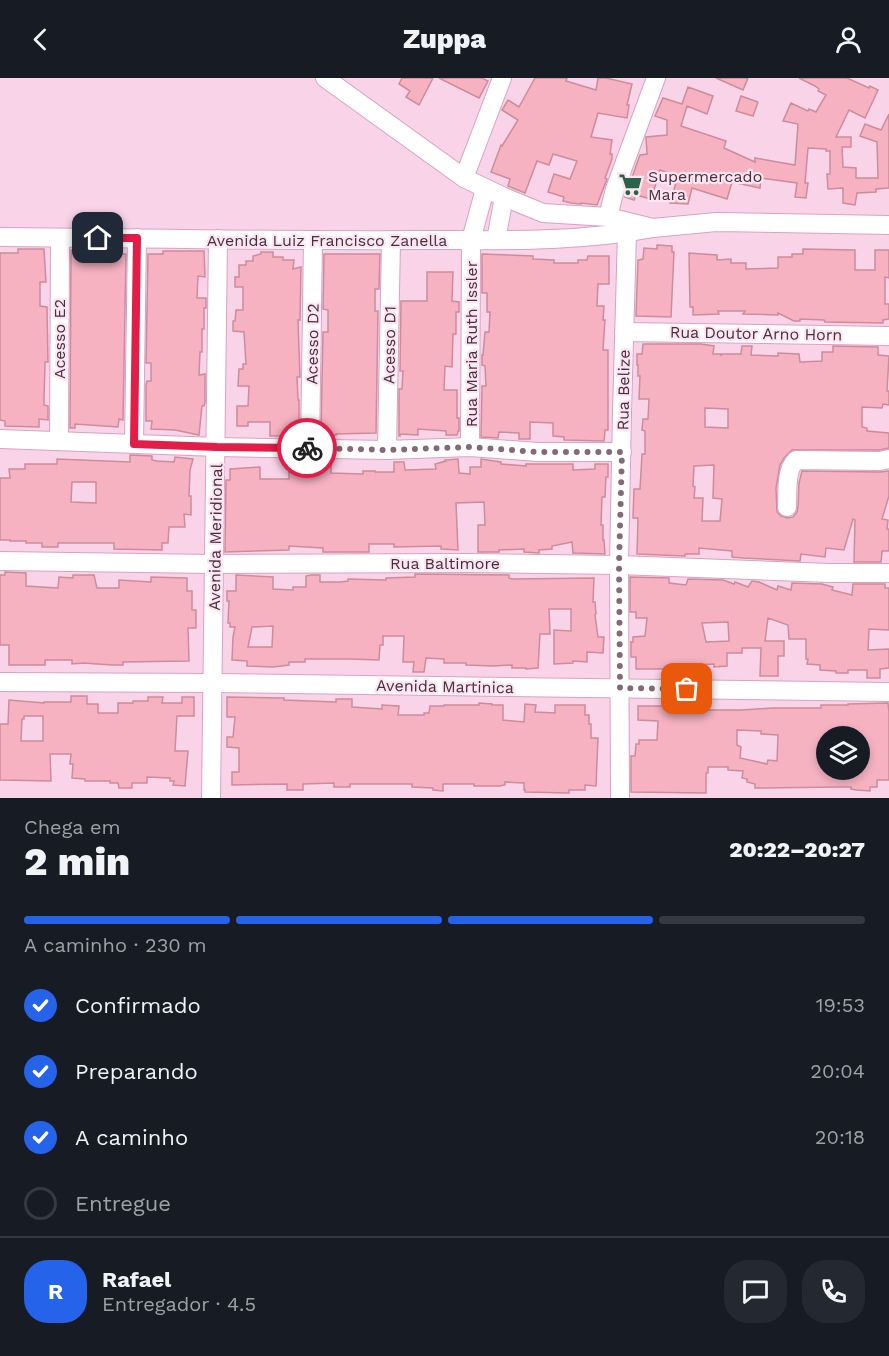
<!DOCTYPE html>
<html lang="pt">
<meta charset="utf-8">
<style>
:root{--surface:#171b24;--page:#242831;--text:#f1f3f6;--muted:#9ea1a6;--line:#363941;--accent:#2563eb}
body{margin:0;font-family:"Work Sans",sans-serif;background:var(--page);color:var(--text);height:100vh;display:flex;flex-direction:column;font-size:22px;white-space:nowrap}
*{box-sizing:border-box;margin:0}
p{font-size:20px;color:var(--muted)}
.icon{flex:none;width:33px;height:33px;fill:none;stroke:currentColor;stroke-width:2;stroke-linecap:round;stroke-linejoin:round}
.map{position:relative;height:720px;overflow:hidden}
.drawer{display:flex;flex-direction:column;background:var(--surface);flex:1}
.drawer>*{flex:none}
.tools{position:absolute;left:816px;top:648px;display:grid;gap:12px}
.tools a{display:grid;place-items:center;width:54px;height:54px;border-radius:50%;background:var(--surface);box-shadow:0 3px 9px #0003;font-size:30px}
.pin{position:absolute;display:grid;place-items:center;width:51px;height:51px;color:#fff;margin:-26px;border-radius:12px;box-shadow:0 3px 9px #0006}
.courier{position:absolute;display:grid;place-items:center;width:60px;height:60px;margin:-30px;border:4px solid #e11d48;border-radius:50%;background:#fff;color:#222;box-shadow:0 2px 8px #0007}
.summary em{font-style:normal;font-weight:800}
.summary div{display:flex;flex-direction:column-reverse}
.summary{display:flex;align-items:center;justify-content:space-between;height:102px;padding:0 24px}
h1{font-size:39px;font-weight:800;line-height:45px}
.bar{display:grid;grid-template-columns:repeat(4,1fr);gap:9px 6px;align-content:center;height:72px;padding:0 24px}
.bar i{height:8px;border-radius:4px;background:var(--line)}
.bar .selected{background:var(--accent)}
.bar p{grid-column:span 4}
.line{display:flex;align-items:center;gap:15px;padding:0 24px;border-top:2px solid var(--line)}
.line div{flex:1}
.round{display:grid;place-items:center;flex:none;width:63px;height:63px;border-radius:24px;background:var(--page)}
ol{padding:0 24px;list-style:none}
li{display:flex;align-items:center;gap:18px;height:66px}
li p{margin-inline-start:auto}
li .icon{padding:6px;border-radius:50%;background:var(--accent);color:#fff;stroke-width:4}
li:last-child{color:var(--muted)}
li i{width:33px;height:33px;border:3px solid var(--line);border-radius:50%}
header{display:flex;justify-content:space-between;align-items:center;height:78px;padding:0 24px;background:var(--surface);font-size:27px;font-weight:800}
.map>svg:first-child{display:block}
</style>
<header><svg class="icon" aria-label="back" viewBox="0 0 24 24"><path d="M15 5l-7 7 7 7"/></svg>Zuppa<svg class="icon" aria-label="person" viewBox="0 0 24 24"><circle cx="12" cy="8" r="4"/><path d="M4 21q1-7 8-7t8 7"/></svg></header>
<div class="map">
<svg width="889" height="720" viewBox="0 0 889 720">
<rect width="100%" height="100%" fill="#f9d4e8"/>
<g fill="#f6b2c1" stroke="#cd8c9b" stroke-width="1.5" fill-rule="evenodd">
<path d="M402,0H433L419,27L406,19L410,13L399,6Z"/>
<path d="M439,0H482L488,3L479,20Z"/>
<path d="M535,0H567L566,3L596,12L598,0H606L632,6L627,27H629L627,40L598,35L591,59L612,62L610,76H612V81L605,100L607,101L597,127L581,125V126L571,125L563,123L564,119L548,114L554,96L570,101L577,83L553,76L549,87L537,83L525,115L508,108L510,101L491,94L501,67L502,68L518,42L502,32L508,22L519,29Z"/>
<path d="M716,0H748L743,12Z"/>
<path d="M799,0H847L869,10L870,8L878,12L865,40L849,32L836,59H851V69H842L843,89L856,90V100H878L877,64L860,58L865,46L881,52L889,36V110L876,111V114L857,115L855,127L843,125V110L828,111L827,96H830V73H826V71L808,70L805,105H808L806,120L795,119L797,105L761,100L760,110L732,104L727,121L692,110L688,126L670,125L678,98L660,92L651,121L636,117L634,122L625,119L640,77L647,76L646,59L667,57V42L655,38L663,20L682,26L688,9L713,18L707,36L687,28L681,48L726,63L724,70L755,84V80L795,87L798,46L783,43L791,25L808,33L809,31L816,34L826,17L818,13L819,11L815,8Z"/>
<path d="M741,18L758,24L753,38L736,33Z"/>
<path d="M657,167L672,168V174H674L671,239L636,238L638,182L643,181L644,170L657,171Z"/>
<path d="M18,171H44L46,204H40V228L47,229L48,284H45L44,322V327L48,328V342L39,341V349L5,348V343L0,342V175H18Z"/>
<path d="M803,171L855,172V192H875V172H889V200L885,199V226H889V241L883,242V245L825,244L824,242L800,241V243H794L778,235V237L743,236L745,233H718L719,236L693,237V229H690L689,175L717,177V182L731,181V185H746V191L778,190V179H792V176H803Z"/>
<path d="M71,172H75V174H97V172H119V176H126L123,342L119,341L118,349L75,346V350H70Z"/>
<path d="M163,173H204L205,199L198,198L197,220H206V230H204V251H202V274H200L199,297L205,296V324L204,328H202L199,357L175,352L151,351L152,343H146V307L147,303H151V285H146L148,176H163Z"/>
<path d="M261,174H273V179H283V182H294L293,191L301,189L300,242H298L300,299H297L298,322H299V349H292V358H270V344H248V348H237V328H248L249,308H238L239,291H243V286H246L244,254L233,253V243H235L236,232H243V209H235V199H239V187H246V183H253V178L261,176Z"/>
<path d="M324,176H380L379,211H375V233H378L376,355L336,356V357H325V354H321L323,254H328V232L323,231Z"/>
<path d="M482,176L533,178V181L554,182V185H578V182H587L588,178H609V206H598L597,228H604L603,242H605L603,272H608V352H605L604,363L564,362V359L553,358V345L530,344V361H519V355L499,354L498,360L481,359L482,308H486L485,288L482,287V277H483L485,254H489L490,234H487V215H482Z"/>
<path d="M427,194H453L452,223L459,224V234H456V256H453L452,289L445,288L444,312H457V340H459V353H458L457,357H446V353L418,351V357L400,356V358H399V311H402L403,293H400L401,223H427Z"/>
<path d="M643,266H701L714,268L713,276H721V278L722,276H741L742,268H752L751,277L778,278V275L799,276L800,284L822,283V274H833V268L878,269V277L889,278L887,313H889V327L883,326L882,330L862,329V349L867,350V353L889,355V370L879,372H792L784,380L780,387L776,410L777,434L781,438L787,440L793,439L797,434L798,429L799,405L802,393L880,394L889,393V418L882,441L888,442L887,451H889V473H882L881,484H854L855,442L853,441L844,472L826,470L825,479L801,476L800,483L743,480L732,479V473L699,470V476H685V478L637,476L638,440H633L634,411H640L642,376H645V353L642,352L643,341H648L649,321H639L640,298H638V287H637V276H642ZM705,330L728,331V350L705,349ZM714,387L713,420L722,421L720,443H702L703,420H694L695,409L693,408L694,388Z"/>
<path d="M130,377L152,378V382L157,383L174,384L175,379L193,381L190,392L189,418H191V437L184,436L185,449H169L168,465H162V472L114,471V465H58V469H42V465H26V463H10V462H0V400H10L9,391H25V386H57V381L130,384ZM72,404H96V425L71,424Z"/>
<path d="M458,381L459,395L470,396V389H481V381L501,384V386L526,388V386H573V392L595,391V386H608V399H606L605,419H602L601,447H603V462H604L605,476L573,475L572,464L552,468V471L539,472V475L524,474V471L499,472V474H478V447H485L484,424L456,425L458,472L441,471V468L394,469V466H369V474H323V470L289,468V472L225,474L226,402H230V391L260,389V401H289V384L302,385V383H331V395L363,396V393H375V394H394V384H404L405,392L436,391L435,386L446,383L445,382Z"/>
<path d="M5,494L26,495V508L58,510L59,499L73,500V497H94L97,510H119V502L151,504V499L187,500V513H192V532H196V550H188L189,583L123,584V587H112L83,585L72,586V582H45V587H9V567H0V497H5Z"/>
<path d="M415,496L509,497V500L512,501L594,500L593,524H595L596,536L595,537L598,559H604L603,575L587,574V584L573,583V585L554,586V552L571,553V531H549L550,556H540L538,590L526,591V590H512V587L493,588L466,587V585H444V581L426,580L424,594H413L414,584H403L404,558H383V567H380L379,582L350,581H305V584H289V587L273,589L247,588V583L232,582L233,559L235,549H230V545H228L229,523H227V513H236V497L273,499V511L293,512V509H306V498L311,497H320V504H340L348,503V501L386,502V500L415,499ZM273,548L272,569H248L252,549Z"/>
<path d="M630,499L669,500V505L686,507L688,501L723,502L734,506L735,504L748,509L752,503L759,504L777,512L778,508L791,512L792,505L822,506L833,509L832,512L852,517L853,506H885V510H889V552L869,551L868,572L889,571V590L880,591V600H867V592H848V595H836V593L820,592V587L807,586L808,581H806V561H789L788,547L768,540L765,563H784V578H778V598H760L761,570H742V575H727V588L714,589V586L694,587V593L665,591H636V579H631V564H633V559L645,558L647,540H636V534H630ZM728,544L729,563L706,564L702,545Z"/>
<path d="M71,618H87V626H98V635H118V625H133V623H148V619H163L162,625H182V619H194V638H177L175,673H188L185,708L173,707L174,703H170V700L147,699V705H132V710H119L118,705H110V703H85V701L72,700L73,686H70L71,676H50L51,703L0,702V646H8L9,622L44,625V624H71ZM24,638H43V663H21L22,641H24Z"/>
<path d="M227,619L284,620V622L336,624V621H352V629L382,631V627L399,628L398,637H424V635H429L430,628H444V627H479V625L492,626V627H503V642L524,644L525,626L536,627L535,634L555,635V627H585V637H589V646H591V660H598L596,708L585,707V712H569V715L525,714V712H524V705L505,704V707L500,708H474V706H443V713L433,712V710L412,709V706H350V709H334V705L303,706V712H287V706L232,707V694H239V670L227,669V659H233L235,639H227Z"/>
<path d="M669,623H693V632H741L772,630H821V627H848V626L888,625L889,634V702H877V709H870V713L857,712L851,711V709H838L755,710V706L747,704V701L742,700L743,693L728,692V689H708V695H706V715L631,714V678H635L636,666H639V662H657L658,643L638,642V628H669ZM737,652L761,653V656L778,657L777,683L768,682L767,686L740,680L741,669L737,667ZM826,658H860V692H826Z"/>
</g>
<g fill="none" stroke-linecap="round" stroke-linejoin="round">
<defs>
<g id="minor">
<path d="M325,0L464,100L504,119L543,135L608,139L653,150L716,144L889,147"/>
<path d="M464,100L502,0"/>
<path d="M608,139L615,111L656,0"/>
<path d="M0,159C139,160 278,163 417,162C496,162 575,165 653,150"/>
<path d="M496,162L504,119"/>
<path d="M624,254L889,258"/>
<path d="M0,361L217,369L387,372L470,369L538,374H622"/>
<path d="M59,363L60,160"/>
<path d="M134,366L137,160"/>
<path d="M470,369L471,162L485,111"/>
<path d="M310,370L313,162"/>
<path d="M387,372L391,163"/>
<path d="M787,429C788,414 785,393 796,382L880,383L889,381"/>
<path d="M0,483L213,486L469,485L619,487L829,495H889"/>
<path d="M0,604L213,605L889,614"/>
<path d="M211,720L218,161"/>
<path d="M620,720L619,487L622,334L627,155"/>
</g>
</defs>
<use href="#minor" stroke="#dba1c2" stroke-width="20"/>
<use href="#minor" stroke="#fff" stroke-width="18"/>
</g>
<g fill="none" stroke-linecap="round" stroke-linejoin="round">
<path stroke="#856979" stroke-width="6" stroke-dasharray="0 10.8" d="M307,370L387,372L470,369L538,374H622L619,487L620,610L687,611"/>
<path stroke="#e11d48" stroke-width="8" d="M98,160H137L134,366L217,369L307,370"/>
</g>
<defs>
<symbol id="supermarket-bare" viewBox="-9 -9 18 18"><path d="M-6-5.5h2.5l.6 2H6L4.5 2H-2.5L-4.4-4H-6ZM-1.5 3.2a1.3 1.3 0 1 0 .1 0ZM3 3.2a1.3 1.3 0 1 0 .1 0Z" fill="#29634c" stroke="#fee5f2" stroke-width="2.5" paint-order="stroke"/></symbol>
</defs>
<g fill-rule="evenodd">
<use href="#supermarket-bare" x="614" y="90" width="33" height="33"/>
</g>
<g text-anchor="middle" stroke-width="4.5" stroke-linejoin="round" paint-order="stroke">
<g font-size="16" fill="#472f3d" stroke="#fee5f2" text-anchor="start">
<text x="648" y="104">Supermercado<tspan x="648" dy="18">Mara</tspan></text>
</g>
<g font-size="16" fill="#472f3d" stroke="#fee5f2">
<text x="327" y="168">Avenida Luiz Francisco Zanella</text>
<text transform="translate(756 255) rotate(1)" y="6">Rua Doutor Arno Horn</text>
<text transform="translate(59 261) rotate(-90)" y="6">Acesso E2</text>
<text transform="translate(312 266) rotate(-89)" y="6">Acesso D2</text>
<text transform="translate(471 266) rotate(-90)" y="6">Rua Maria Ruth Issler</text>
<text transform="translate(389 267) rotate(-89)" y="6">Acesso D1</text>
<text transform="translate(623 312) rotate(-89)" y="6">Rua Belize</text>
<text transform="translate(215 459) rotate(-89)" y="6">Avenida Meridional</text>
<text x="445" y="491">Rua Baltimore</text>
<text transform="translate(445 608) rotate(1)" y="6">Avenida Martinica</text>
</g>
</g>
</svg>
<div class="tools">
<a><svg class="icon" aria-label="layers" viewBox="0 0 24 24"><path d="M12 4l9 5-9 5-9-5zM3 14l9 5 9-5"/></svg></a>
</div>
<div class="pin" style="left:687px;top:611px;background:#ea580c"><svg class="icon" aria-label="bag" viewBox="0 0 24 24"><path d="M5 8h14l-1 12H6zM9 8a3 3 0 0 1 6 0"/></svg></div>
<div class="pin" style="left:98px;top:160px;background:#1f2937"><svg class="icon" aria-label="home" viewBox="0 0 24 24"><path d="M3 11l9-7 9 7M6 9v11h12V9"/></svg></div>
<div class="courier" style="left:307px;top:370px"><svg class="icon" aria-label="bike" viewBox="0 0 24 24"><circle cx="6" cy="16" r="4"/><circle cx="18" cy="16" r="4"/><path d="M6 16l4-8h5l3 8M10 8l3 8H6M13 5h3"/></svg></div>
</div>
<section class="drawer">
<div class="summary"><div><h1>2 min</h1><p>Chega em</p></div><em>20:22–20:27</em></div>
<div class="bar"><i class="selected"></i><i class="selected"></i><i class="selected"></i><i></i><p>A caminho · 230 m</p></div>
<ol>
<li><svg class="icon" aria-label="check" viewBox="0 0 24 24"><path d="M5 12l5 5 9-10"/></svg>Confirmado<p>19:53</p></li>
<li><svg class="icon" aria-label="check" viewBox="0 0 24 24"><path d="M5 12l5 5 9-10"/></svg>Preparando<p>20:04</p></li>
<li><svg class="icon" aria-label="check" viewBox="0 0 24 24"><path d="M5 12l5 5 9-10"/></svg>A caminho<p>20:18</p></li>
<li><i></i>Entregue</li>
</ol>
<div class="line" style="height:108px"><b class="round" style="background:var(--accent);color:#fff">R</b><div><b>Rafael</b><p>Entregador · 4.5</p></div><a class="round"><svg class="icon" aria-label="chat" viewBox="0 0 24 24"><path d="M4 5h16v11H9l-5 4z"/></svg></a><a class="round"><svg class="icon" aria-label="phone" viewBox="0 0 24 24"><path d="M5 4h4l2 5-3 2q2 4 5 5l2-3 5 2v4C11 20 4 13 5 4z"/></svg></a></div>
</section>
